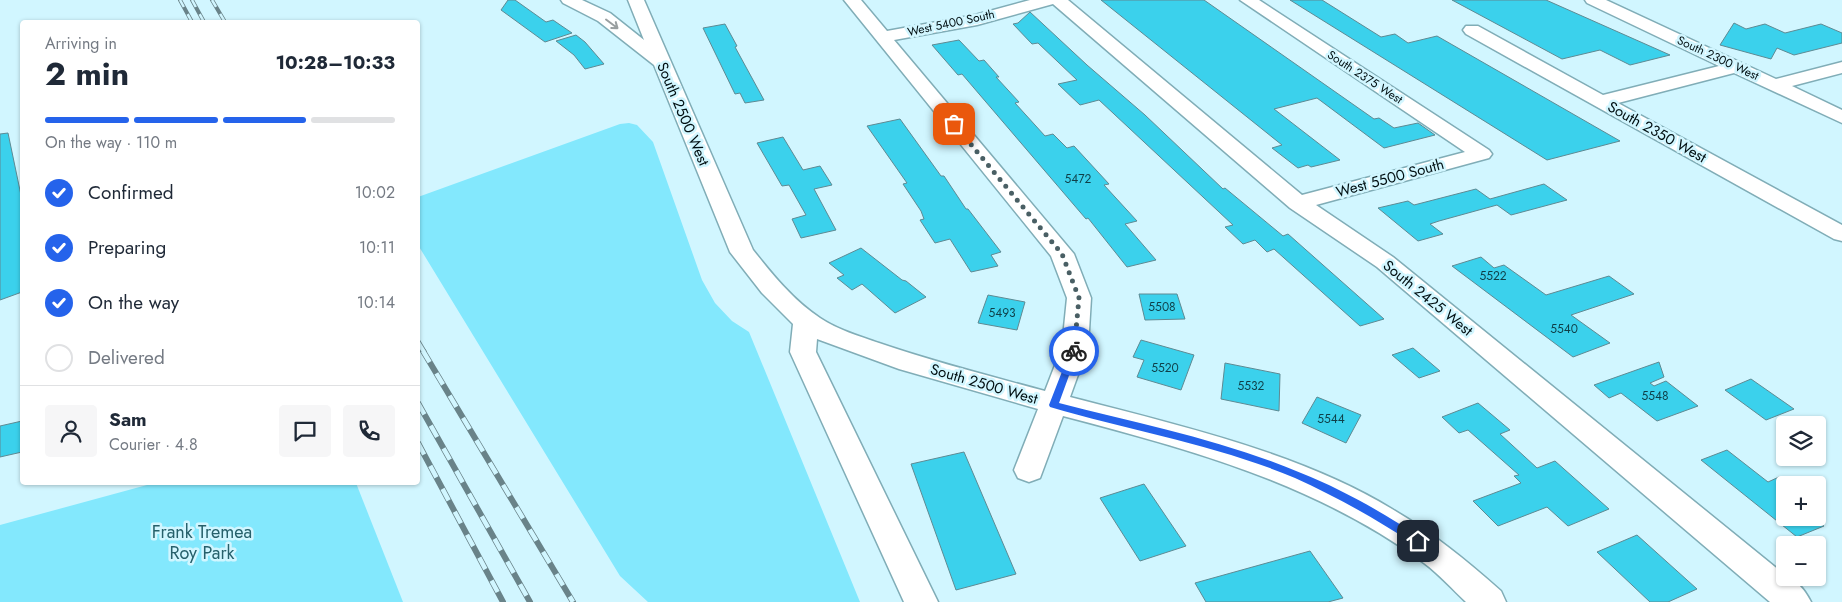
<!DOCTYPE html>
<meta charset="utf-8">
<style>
:root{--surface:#fff;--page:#f6f6f7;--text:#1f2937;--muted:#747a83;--line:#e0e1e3;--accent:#2563eb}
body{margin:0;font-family:Jost,sans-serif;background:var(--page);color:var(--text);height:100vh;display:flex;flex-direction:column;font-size:19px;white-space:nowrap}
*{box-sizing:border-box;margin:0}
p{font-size:16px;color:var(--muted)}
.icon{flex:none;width:28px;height:28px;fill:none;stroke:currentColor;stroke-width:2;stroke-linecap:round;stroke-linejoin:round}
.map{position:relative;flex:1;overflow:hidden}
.sheet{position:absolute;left:20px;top:20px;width:400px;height:465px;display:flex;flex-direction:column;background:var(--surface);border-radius:5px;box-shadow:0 1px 4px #0004}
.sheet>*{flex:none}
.buttons{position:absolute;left:1776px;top:416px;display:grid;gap:10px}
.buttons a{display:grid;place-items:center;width:50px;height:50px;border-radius:5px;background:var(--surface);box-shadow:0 1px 4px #0004;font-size:25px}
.pin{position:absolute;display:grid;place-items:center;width:42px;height:42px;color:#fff;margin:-21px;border-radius:10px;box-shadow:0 2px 8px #0006}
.courier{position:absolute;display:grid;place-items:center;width:50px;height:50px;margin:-25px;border:4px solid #2563eb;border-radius:50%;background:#fff;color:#222;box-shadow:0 1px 6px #0007}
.overview em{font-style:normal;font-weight:700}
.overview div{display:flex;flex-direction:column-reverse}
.overview{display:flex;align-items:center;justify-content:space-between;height:85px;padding:0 25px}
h1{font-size:32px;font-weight:700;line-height:38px}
.bar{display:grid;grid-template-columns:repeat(4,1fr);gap:8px 5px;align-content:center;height:60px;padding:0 25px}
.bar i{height:6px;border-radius:4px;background:var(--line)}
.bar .current{background:var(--accent)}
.bar p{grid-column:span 4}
.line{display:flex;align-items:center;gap:12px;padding:0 25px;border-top:1px solid var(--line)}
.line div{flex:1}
.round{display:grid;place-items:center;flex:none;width:52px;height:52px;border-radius:5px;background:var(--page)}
ol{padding:0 25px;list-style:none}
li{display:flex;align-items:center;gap:15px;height:55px}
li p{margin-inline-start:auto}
li .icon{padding:5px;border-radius:50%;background:var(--accent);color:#fff;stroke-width:4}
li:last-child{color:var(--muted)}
li i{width:28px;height:28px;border:2px solid var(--line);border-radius:50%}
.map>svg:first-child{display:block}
</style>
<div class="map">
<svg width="1842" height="602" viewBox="0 0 1842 602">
<rect width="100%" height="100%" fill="#d1f6ff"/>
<g fill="#83e8fd">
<path d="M629,123L637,125L653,142L702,280L715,303L732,321L749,332L860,602H648L620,576L418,245V197L620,124Z"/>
<path d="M158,482L356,483L403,602H0V525Z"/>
</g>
<g fill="#3bd1ec" stroke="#5e8a93">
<path d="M508,0H515L546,22L553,20L572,33L545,42L501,10Z"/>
<path d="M1101,0H1204L1374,119L1379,118L1394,128L1418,123L1435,135L1384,148L1317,98L1274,109L1340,160L1311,167L1308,165L1298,168L1272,148L1282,145Z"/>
<path d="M1290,0H1322L1381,37L1395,34L1408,43L1437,36L1620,141L1547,160Z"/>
<path d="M1452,0H1546L1670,55L1630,65L1600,50L1562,59Z"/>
<path d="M1030,12L1087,65L1145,115L1223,189L1225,188L1283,236L1288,234L1384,319L1360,326L1274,249L1267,252L1255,240L1243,244L1225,227L1233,225L1099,100L1080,105L1058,84L1077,80L1038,43L1032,44L1013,24L1018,23Z"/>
<path d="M1734,23L1746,29L1765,24L1785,33L1821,24L1842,33V43L1794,55L1777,48L1771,59L1720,45Z"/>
<path d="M725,24L737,46L735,47L764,100L745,103L740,93L735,94L703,28Z"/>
<path d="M576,35L585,42L604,64L585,69L574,55L556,41Z"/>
<path d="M959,40L979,61L984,60L999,77H996L1019,102L1015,103L1045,136L1053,134L1067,148L1074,146L1109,184L1104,185L1137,221L1125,224L1156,260L1127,267L1088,218L1086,219L962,74L958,75L932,45Z"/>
<path d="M900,119L941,176H944L966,209H968L1001,252L991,255L998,266L971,272L950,239L935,243L920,220L924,219L921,211L903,184L907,183L867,126Z"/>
<path d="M8,133L22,200V292L0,300V134Z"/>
<path d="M783,137L803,170L820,166L832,185L814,189L836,230L801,238L792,219L806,215L789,185L782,186L757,143Z"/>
<path d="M1544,184L1567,200L1511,215L1497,205L1439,221L1430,224L1443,234L1418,241L1378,208L1408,201L1414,205L1476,189L1490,199Z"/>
<path d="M861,248L902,280L906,281L926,297L895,313L862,284L852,290L837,278L844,275L829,263Z"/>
<path d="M1481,257L1494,268L1504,265L1546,295L1609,276L1634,294L1571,315L1610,343L1573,357L1452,266Z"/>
<path d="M1139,294H1177L1185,319L1145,320Z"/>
<path d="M988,295L1025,302L1017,330L978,323Z"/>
<path d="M1141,340L1194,355L1181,390L1137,377L1144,360L1133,357Z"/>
<path d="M1413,348L1440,371L1419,378L1392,355Z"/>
<path d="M1659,362L1664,377L1650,383L1654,386L1666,381L1698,406L1657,421L1621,393L1609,398L1594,385Z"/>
<path d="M1225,363L1280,374L1279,411L1221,399Z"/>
<path d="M1751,379L1794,409L1766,420L1725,390Z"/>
<path d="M1317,397L1361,415L1346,443L1302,423Z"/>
<path d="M1478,403L1510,430L1500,434L1537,468L1555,461L1609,509L1568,526L1547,507L1498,526L1473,501L1521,483L1514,476L1519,475L1468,430L1459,433L1442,417Z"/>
<path d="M22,421V452L0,457V426Z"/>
<path d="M1727,450L1768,482L1779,477L1790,485H1785V518H1813L1824,526L1797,537L1701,460Z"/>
<path d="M964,452L1016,574L956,590L911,464Z"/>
<path d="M1144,484L1186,546L1140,561L1100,498Z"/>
<path d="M1637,535L1697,589L1668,602H1650L1597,552Z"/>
<path d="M1310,551L1343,598L1328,602H1206L1195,583Z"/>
</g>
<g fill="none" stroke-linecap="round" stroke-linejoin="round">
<defs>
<g id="minor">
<path d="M561,0H582L610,13L644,40L628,0H644L753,250C773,275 793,300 820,318C838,330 859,336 879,343C934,362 990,376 1045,391L1062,347L1067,298L1051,256L844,0H861L887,31L975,15L1030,0H1068L1302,195L1465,152L1240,0H1259L1489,150L1492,154L1489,158L1316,205L1393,257L1785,575V578C1797,579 1806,592 1811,602H1770L1377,267L1290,208L1053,4L977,25L894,40L1074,254L1091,298L1088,347L1070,397C1174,424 1301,453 1392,509C1433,533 1466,560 1501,591L1506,602H1466C1452,589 1439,574 1424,563C1315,483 1192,450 1063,416L1040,478L1029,482L1018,478L1014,470L1038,409L899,369L817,339L816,352L938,602H904L790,352L793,324L762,293L730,252L654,65L598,21L563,3Z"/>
<path d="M1585,0H1606L1776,79L1842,62V73L1792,86L1842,110V123L1734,73L1618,103L1842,225V241L1834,239L1466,34L1463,30L1466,26H1478L1603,95L1719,66L1587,3Z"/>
</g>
</defs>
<use href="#minor" stroke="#80adb7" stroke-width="3"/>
<use href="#minor" fill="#fff" fill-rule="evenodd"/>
<defs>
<g id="rail-far2">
<path d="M180,0L192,22"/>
<path d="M192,0L204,22"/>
<path d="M212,0L225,22"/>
</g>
<path id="rail-far1" d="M418,342L424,352"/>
<g id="rail">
<path d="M423,351L573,602"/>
<path d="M418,403L530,602"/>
<path d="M418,443L503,602"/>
</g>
</defs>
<use href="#rail-far2" stroke="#698389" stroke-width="4"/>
<use href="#rail-far1" stroke="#698389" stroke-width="5.5"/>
<use href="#rail" stroke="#698389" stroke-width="6"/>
<use href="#rail-far2" stroke="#d1f6ff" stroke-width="2.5" stroke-dasharray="8" stroke-linecap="butt"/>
<use href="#rail-far1" stroke="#d1f6ff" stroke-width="4" stroke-dasharray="11" stroke-linecap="butt"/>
<use href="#rail" stroke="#d1f6ff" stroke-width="4.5" stroke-dasharray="13" stroke-linecap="butt"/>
</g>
<defs><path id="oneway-shaft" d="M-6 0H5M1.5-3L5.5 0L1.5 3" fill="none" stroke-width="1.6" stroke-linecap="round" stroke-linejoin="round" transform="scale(1.25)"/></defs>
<use stroke="#999fa0" href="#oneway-shaft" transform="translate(612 24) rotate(37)"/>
<path fill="#2563eb" d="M1074,348L1078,351L1059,403C1139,424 1224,440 1301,473C1344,490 1383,513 1422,538V544H1414C1376,519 1337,497 1295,478C1217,445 1131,431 1050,407L1049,405L1070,351Z"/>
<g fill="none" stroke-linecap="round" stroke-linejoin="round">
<path stroke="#495f64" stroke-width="5" stroke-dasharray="0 9" d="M954,124L1062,254L1079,298L1074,351"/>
</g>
<g text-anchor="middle" stroke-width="5" stroke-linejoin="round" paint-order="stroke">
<g font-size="12" fill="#000e11" stroke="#d1f6ff">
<text transform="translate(951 23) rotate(-12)" y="4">West 5400 South</text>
<text transform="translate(1718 58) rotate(25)" y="4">South 2300 West</text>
<text transform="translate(1365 77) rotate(33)" y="4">South 2375 West</text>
</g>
<g font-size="12" fill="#0f3f48">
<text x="1078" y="183">5472</text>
<text x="1493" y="280">5522</text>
<text x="1162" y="311">5508</text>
<text x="1002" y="317">5493</text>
<text x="1564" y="333">5540</text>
<text x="1165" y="372">5520</text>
<text x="1251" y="390">5532</text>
<text x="1655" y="400">5548</text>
<text x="1331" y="423">5544</text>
</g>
<g font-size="15" fill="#000e11" stroke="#d1f6ff">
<text transform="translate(683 114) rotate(67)" y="5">South 2500 West</text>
<text transform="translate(1657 132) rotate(29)" y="5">South 2350 West</text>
<text transform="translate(1390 178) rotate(-15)" y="5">West 5500 South</text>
<text transform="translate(1428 298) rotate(39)" y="5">South 2425 West</text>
<text transform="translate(984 384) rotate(16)" y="5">South 2500 West</text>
</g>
<g font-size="18" fill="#26606b" stroke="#d1f6ff">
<text x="202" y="538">Frank Tremea<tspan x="202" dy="21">Roy Park</tspan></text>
</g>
</g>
</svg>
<div class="buttons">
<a><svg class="icon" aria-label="layers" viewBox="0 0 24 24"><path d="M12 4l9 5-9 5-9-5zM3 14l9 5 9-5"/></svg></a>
<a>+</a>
<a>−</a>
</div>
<div class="pin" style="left:954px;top:124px;background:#ea580c"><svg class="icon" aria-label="bag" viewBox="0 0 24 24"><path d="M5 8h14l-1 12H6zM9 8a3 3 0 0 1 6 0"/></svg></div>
<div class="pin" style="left:1418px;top:541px;background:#1f2937"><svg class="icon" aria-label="home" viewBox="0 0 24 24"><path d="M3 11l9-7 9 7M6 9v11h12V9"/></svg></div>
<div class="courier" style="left:1074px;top:351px"><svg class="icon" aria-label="bike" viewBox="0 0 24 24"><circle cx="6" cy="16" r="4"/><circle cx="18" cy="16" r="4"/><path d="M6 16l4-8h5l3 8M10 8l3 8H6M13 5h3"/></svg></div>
<section class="sheet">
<div class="overview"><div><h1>2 min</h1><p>Arriving in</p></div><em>10:28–10:33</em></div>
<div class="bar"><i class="current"></i><i class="current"></i><i class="current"></i><i></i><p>On the way · 110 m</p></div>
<ol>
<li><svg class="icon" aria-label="check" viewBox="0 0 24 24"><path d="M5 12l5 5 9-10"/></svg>Confirmed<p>10:02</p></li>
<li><svg class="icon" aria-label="check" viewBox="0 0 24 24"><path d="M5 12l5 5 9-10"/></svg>Preparing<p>10:11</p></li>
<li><svg class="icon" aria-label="check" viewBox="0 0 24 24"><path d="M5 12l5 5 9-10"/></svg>On the way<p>10:14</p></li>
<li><i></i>Delivered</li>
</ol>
<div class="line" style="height:90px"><a class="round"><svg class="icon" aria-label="person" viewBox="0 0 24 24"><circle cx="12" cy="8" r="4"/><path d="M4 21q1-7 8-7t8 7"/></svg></a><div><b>Sam</b><p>Courier · 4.8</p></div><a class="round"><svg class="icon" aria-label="chat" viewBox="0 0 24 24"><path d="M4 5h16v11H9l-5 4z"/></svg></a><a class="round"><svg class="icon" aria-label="phone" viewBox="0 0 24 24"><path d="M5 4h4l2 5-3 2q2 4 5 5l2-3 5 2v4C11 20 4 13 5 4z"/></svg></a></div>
</section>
</div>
